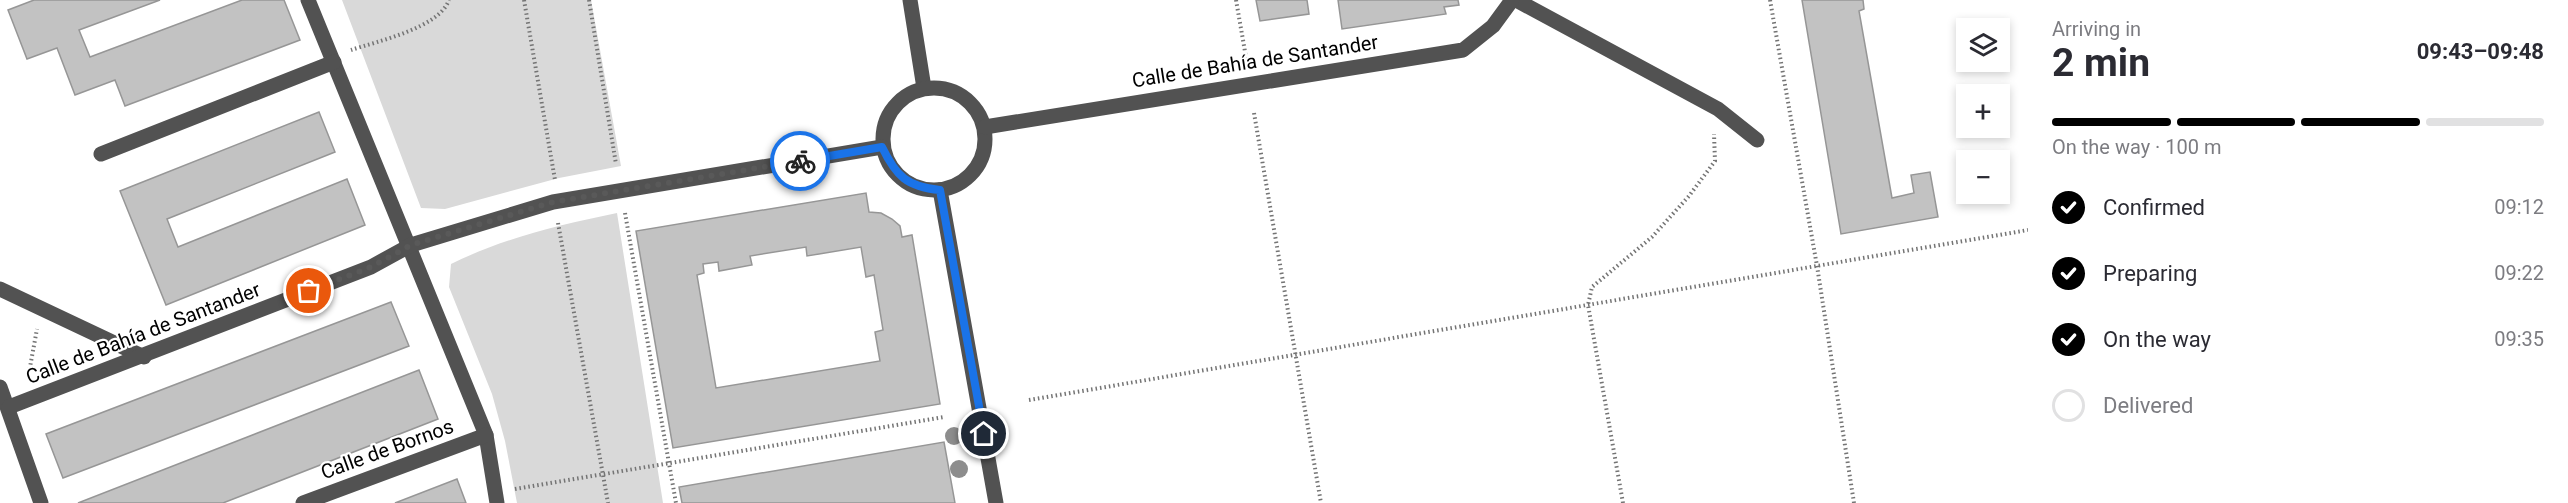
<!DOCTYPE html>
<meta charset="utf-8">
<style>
:root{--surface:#fff;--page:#f7f7f7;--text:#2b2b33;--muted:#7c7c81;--line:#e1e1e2;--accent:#000}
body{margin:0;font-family:Roboto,sans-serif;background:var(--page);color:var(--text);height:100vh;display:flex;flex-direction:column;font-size:22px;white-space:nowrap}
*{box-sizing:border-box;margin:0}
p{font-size:20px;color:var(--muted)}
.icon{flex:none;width:33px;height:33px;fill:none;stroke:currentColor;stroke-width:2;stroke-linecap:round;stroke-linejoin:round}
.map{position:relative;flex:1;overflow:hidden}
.drawer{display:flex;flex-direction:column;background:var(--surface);width:540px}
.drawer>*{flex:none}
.tools{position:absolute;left:1956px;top:18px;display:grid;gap:12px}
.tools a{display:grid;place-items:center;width:54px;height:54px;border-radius:0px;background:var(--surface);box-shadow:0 3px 9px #0003;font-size:30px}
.pin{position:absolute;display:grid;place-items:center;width:51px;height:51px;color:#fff;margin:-26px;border:3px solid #fff;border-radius:50%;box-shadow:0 2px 6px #0007}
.courier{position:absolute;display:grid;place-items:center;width:60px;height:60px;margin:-30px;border:4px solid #1a73e8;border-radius:50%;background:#fff;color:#222;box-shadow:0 2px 8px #0007}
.head em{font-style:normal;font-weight:700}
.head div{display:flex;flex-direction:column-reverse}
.head{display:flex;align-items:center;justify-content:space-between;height:102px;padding:0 24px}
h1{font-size:39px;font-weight:700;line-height:45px}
.bar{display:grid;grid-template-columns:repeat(4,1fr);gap:9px 6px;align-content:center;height:72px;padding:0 24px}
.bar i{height:8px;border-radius:4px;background:var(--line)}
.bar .active{background:var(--accent)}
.bar p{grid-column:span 4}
ol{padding:0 24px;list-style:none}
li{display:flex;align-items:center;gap:18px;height:66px}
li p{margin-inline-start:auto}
li .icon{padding:6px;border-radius:50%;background:var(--accent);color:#fff;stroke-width:4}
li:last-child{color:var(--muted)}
li i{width:33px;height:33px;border:3px solid var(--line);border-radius:50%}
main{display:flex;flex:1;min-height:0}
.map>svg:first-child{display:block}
</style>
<main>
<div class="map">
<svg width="2028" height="503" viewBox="0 0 2028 503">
<rect width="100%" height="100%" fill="#fff"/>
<g fill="#d9d9d9">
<path d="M342,0H591L621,166L559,178L445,209L421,208Z"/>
<path d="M617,213L663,503H517L505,441L492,394L449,287L451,264C504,238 559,225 617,213Z"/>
</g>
<g fill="#c2c2c2" stroke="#969696" stroke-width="1.5" fill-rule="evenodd">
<path d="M34,0H160L79,30L90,57L242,0H284L300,40L125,106L115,80L75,95L57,48L27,59L8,10Z"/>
<path d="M1256,0H1307L1309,14L1260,21Z"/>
<path d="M1338,0H1458L1459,5L1444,7L1446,14L1342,29Z"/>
<path d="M1802,0H1863L1864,9L1859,11L1892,198L1914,193L1911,175L1930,172L1938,217L1841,234Z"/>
<path d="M319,112L335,152L167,219L178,247L347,179L365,225L166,305L120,191Z"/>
<path d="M866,193L869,212L881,213L892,219L900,226L902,237L912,235L940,404L673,448L636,231ZM806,247L807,256L861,247L866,277L874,275L883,330L875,332L880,361L716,388L697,275L704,273L703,264L718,262L719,271L752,265L750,256Z"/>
<path d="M391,302L409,346L63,478L46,434Z"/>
<path d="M419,370L438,419L223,503H78Z"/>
<path d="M944,442L955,503H682L679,487Z"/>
<path d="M457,479L466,503H395Z"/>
</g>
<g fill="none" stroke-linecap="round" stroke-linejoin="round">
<g stroke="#747474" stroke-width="4" stroke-dasharray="1.5 3" stroke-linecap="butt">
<path d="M524,0L555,180"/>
<path d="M589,0L616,164"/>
<path d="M1236,0L1247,63"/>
<path d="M1770,0L1817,266L1854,503"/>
<path d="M351,50C378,41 439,28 449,0"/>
<path d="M1254,113L1321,503"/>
<path d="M625,213L676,503"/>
<path d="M558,223L608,503"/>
<path d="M28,378L37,329"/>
<path d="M1029,400L2028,230"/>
<path d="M515,489L944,417"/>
<path d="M1623,503L1588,305L1592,287L1652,237L1689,196L1715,161L1714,134"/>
</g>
<g stroke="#525252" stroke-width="15">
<path d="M308,0L486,435L497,503"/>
<path d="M910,0L924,88"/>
<path d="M1516,0L1718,109L1757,140"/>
<circle cx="934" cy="139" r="51"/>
<path d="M985,127L1463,50L1493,26L1512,0"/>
<path d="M101,154L334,62"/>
<path d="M940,190L996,503"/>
<path d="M0,289L144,357"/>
<path d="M0,387L41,503"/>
<path d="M9,407L371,267L411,245L553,202L882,147"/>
<path d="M303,503L486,435"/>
</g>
</g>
<g fill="#8d8d8d">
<circle cx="954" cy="436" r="9"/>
<circle cx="959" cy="469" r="9"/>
</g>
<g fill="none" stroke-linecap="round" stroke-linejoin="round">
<path stroke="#595959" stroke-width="6" stroke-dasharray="0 10.8" d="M309,291L371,267L411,245L553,202L800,161"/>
<path stroke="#1a73e8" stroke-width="8" d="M800,161L882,147C896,176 907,187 940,190L984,434"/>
</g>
<g text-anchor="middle" stroke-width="4.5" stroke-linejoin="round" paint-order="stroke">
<g font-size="20" fill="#000" stroke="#fff">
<text transform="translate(1255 61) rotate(-9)" y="7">Calle de Bahía de Santander</text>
<text transform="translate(143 333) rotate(-21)" y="7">Calle de Bahía de Santander</text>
<text transform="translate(387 449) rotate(-20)" y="7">Calle de Bornos</text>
</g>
</g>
</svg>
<div class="tools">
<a><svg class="icon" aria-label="layers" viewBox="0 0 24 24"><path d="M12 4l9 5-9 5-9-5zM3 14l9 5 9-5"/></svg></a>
<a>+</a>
<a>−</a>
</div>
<div class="pin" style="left:309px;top:291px;background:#ea580c"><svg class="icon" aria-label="bag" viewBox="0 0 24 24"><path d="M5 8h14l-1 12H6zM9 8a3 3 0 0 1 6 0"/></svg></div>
<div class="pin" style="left:984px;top:434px;background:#1f2937"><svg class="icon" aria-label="home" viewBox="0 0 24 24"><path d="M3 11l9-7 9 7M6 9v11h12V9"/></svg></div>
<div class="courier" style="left:800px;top:161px"><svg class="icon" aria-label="bike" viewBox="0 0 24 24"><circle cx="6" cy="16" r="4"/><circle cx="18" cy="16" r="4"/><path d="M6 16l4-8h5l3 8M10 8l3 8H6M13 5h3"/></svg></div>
</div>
<section class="drawer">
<div class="head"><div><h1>2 min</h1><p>Arriving in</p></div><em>09:43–09:48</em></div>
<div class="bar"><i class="active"></i><i class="active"></i><i class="active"></i><i></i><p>On the way · 100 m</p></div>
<ol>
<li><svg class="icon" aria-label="check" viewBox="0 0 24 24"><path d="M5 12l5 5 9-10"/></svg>Confirmed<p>09:12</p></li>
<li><svg class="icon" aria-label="check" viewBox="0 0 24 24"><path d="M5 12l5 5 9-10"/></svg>Preparing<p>09:22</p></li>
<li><svg class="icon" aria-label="check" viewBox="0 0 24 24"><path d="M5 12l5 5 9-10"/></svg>On the way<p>09:35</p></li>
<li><i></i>Delivered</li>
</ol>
</section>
</main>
